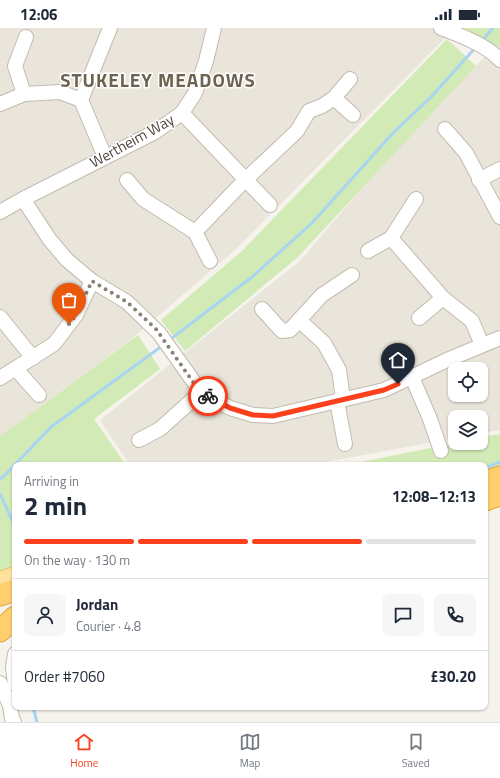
<!DOCTYPE html>
<meta charset="utf-8">
<style>
:root{--surface:#fff;--page:#f6f6f7;--text:#1f2937;--muted:#747a83;--line:#e0e1e3;--accent:#fc3f1d}
body{margin:0;font-family:"Titillium Web",sans-serif;background:var(--page);color:var(--text);height:100vh;display:flex;flex-direction:column;font-size:15px;white-space:nowrap}
*{box-sizing:border-box;margin:0}
p{font-size:13px;color:var(--muted)}
.icon{flex:none;width:22px;height:22px;fill:none;stroke:currentColor;stroke-width:2;stroke-linecap:round;stroke-linejoin:round}
.map{position:relative;flex:1;overflow:hidden}
.details{position:absolute;left:12px;top:434px;width:476px;height:248px;display:flex;flex-direction:column;background:var(--surface);border-radius:8px;box-shadow:0 1px 3px #0004}
.details>*{flex:none}
.controls{position:absolute;left:448px;top:334px;display:grid;gap:8px}
.controls a{display:grid;place-items:center;width:40px;height:40px;border-radius:8px;background:var(--surface);box-shadow:0 1px 3px #0004;font-size:20px}
.pin{position:absolute;display:grid;place-items:center;width:34px;height:34px;color:#fff;margin:-41px -17px;border-radius:50% 50% 50% 0;rotate:-45deg;box-shadow:0 0 4px #0007}
.pin .icon{rotate:45deg}
.courier{position:absolute;display:grid;place-items:center;width:40px;height:40px;margin:-20px;border:3px solid #fc3f1d;border-radius:50%;background:#fff;color:#222;box-shadow:0 1px 5px #0007}
.head em{font-style:normal;font-weight:700}
.head div{display:flex;flex-direction:column-reverse}
.head{display:flex;align-items:center;justify-content:space-between;height:68px;padding:0 12px}
h1{font-size:26px;font-weight:700;line-height:30px}
.bar{display:grid;grid-template-columns:repeat(4,1fr);gap:6px 4px;align-content:center;height:48px;padding:0 12px}
.bar i{height:5px;border-radius:3px;background:var(--line)}
.bar .active{background:var(--accent)}
.bar p{grid-column:span 4}
.line{display:flex;align-items:center;gap:10px;padding:0 12px;border-top:1px solid var(--line)}
.line div{flex:1}
.round{display:grid;place-items:center;flex:none;width:42px;height:42px;border-radius:8px;background:var(--page)}
.status{display:flex;justify-content:space-between;align-items:center;height:28px;padding:0 20px;background:var(--surface);direction:ltr}
.status svg{height:11px;fill:currentColor}
.menu{display:flex;justify-content:space-around;align-items:center;height:56px;border-top:1px solid var(--line);background:var(--surface);font-size:11px;color:var(--muted)}
.menu a{display:grid;justify-items:center;gap:2px}
.menu .active{color:var(--accent)}
.map>svg:first-child{display:block}
</style>
<div class="status"><b>12:06</b><svg viewBox="0 0 49 12"><path d="M0 12V9h3v3zM5 12V6h3v6zM10 12V3h3v9zM15 12V0h3v12zM26 1h20v11H26zM47 4h2v5h-2z"/></svg></div>
<div class="map">
<svg width="500" height="694" viewBox="0 0 500 694">
<rect width="100%" height="100%" fill="#f6f3ec"/>
<g fill="#eae5da" fill-rule="evenodd">
<path d="M0,0H455L236,221L129,313L0,408Z"/>
<path d="M500,13V402L481,405V389H455V410L310,437H130L100,392L300,233L402,113ZM455,341H481V367H455Z"/>
</g>
<g fill="#d2eab5">
<path d="M462,0H500V16L497,19Z"/>
<path d="M447,11L476,38L298,229L185,323L161,292L242,223Z"/>
<path d="M138,307L160,341L94,391L126,437H15V541L0,545V408Z"/>
<path d="M500,406V443L485,448V437H346L455,415H481V409Z"/>
</g>
<g fill="none" stroke-linecap="round" stroke-linejoin="round">
<g stroke="#a9d4f2" stroke-width="3">
<path d="M481,14L493,0"/>
<path d="M168,313L252,249L312,195L393,105L432,68L476,19"/>
<path d="M485,440L500,434"/>
<path d="M0,451L6,446L51,399L162,318"/>
<path d="M0,466L15,498"/>
<path d="M33,679L37,694"/>
</g>
<defs>
<g id="minor">
<path d="M441,0C459,7 487,17 500,32"/>
<path d="M24,66L15,38L26,9"/>
<path d="M334,70L353,87"/>
<path d="M81,72L110,0"/>
<path d="M0,76L24,66L60,64L81,72L105,129"/>
<path d="M182,85L270,177"/>
<path d="M445,101L466,125L500,189"/>
<path d="M127,152L143,171L195,204L210,233"/>
<path d="M479,152L500,141"/>
<path d="M23,171L50,212L67,232L92,253L127,274L159,305L201,364L230,380L253,387L273,388L384,362L447,332L500,310"/>
<path d="M0,184L23,171L155,104L182,85L195,65L206,33L214,0"/>
<path d="M195,204L245,152L297,103L309,83L322,78L334,70L350,51"/>
<path d="M391,210L443,270L472,293L482,317"/>
<path d="M368,223L391,210L416,171"/>
<path d="M262,281L282,303L290,302L322,267L352,247"/>
<path d="M0,289L33,330"/>
<path d="M419,290L443,270"/>
<path d="M299,292L324,315L339,342L343,371"/>
<path d="M16,341L39,367"/>
<path d="M412,349L430,391L441,423"/>
<path d="M0,350L54,316L76,287L92,253"/>
<path d="M337,373L345,416"/>
<path d="M139,412L160,401L201,364"/>
<path d="M15,626L13,639L15,656"/>
<path d="M0,655L10,677L12,691L14,694"/>
</g>
<path id="major" d="M0,553L15,548"/>
<g id="highway">
<path d="M485,454L500,449"/>
<path d="M485,472L500,467"/>
<path d="M0,567L15,562"/>
<path d="M0,603L15,589"/>
</g>
</defs>
<use href="#minor" stroke="#c2bbae" stroke-width="16"/>
<use href="#major" stroke="#e6c16a" stroke-width="20"/>
<use href="#highway" stroke="#e0a43c" stroke-width="23"/>
<use href="#minor" stroke="#fff" stroke-width="14"/>
<use href="#major" stroke="#ffe39c" stroke-width="18"/>
<use href="#highway" stroke="#ffcf6e" stroke-width="21"/>
</g>
<g fill="none" stroke-linecap="round" stroke-linejoin="round">
<path stroke="#878178" stroke-width="4" stroke-dasharray="0 7.2" d="M69,296L76,287L92,253L127,274L156,301L200,364L208,368"/>
<path stroke="#fc3f1d" stroke-width="5" d="M208,368L230,380L253,387L273,388L384,362L398,356"/>
</g>
<g text-anchor="middle" stroke-width="3" stroke-linejoin="round" paint-order="stroke">
<g font-size="15" fill="#4b4439" stroke="#fff">
<text transform="translate(132 113) rotate(-29)" y="5">Wertheim Way</text>
</g>
<g font-size="19" font-weight="bold" letter-spacing="1" fill="#6e6250" stroke="#fff">
<text x="158" y="59">STUKELEY MEADOWS</text>
</g>
</g>
</svg>
<div class="controls">
<a><svg class="icon" aria-label="locate" viewBox="0 0 24 24"><circle cx="12" cy="12" r="6"/><path d="M12 2v4M12 18v4M2 12h4M18 12h4"/></svg></a>
<a><svg class="icon" aria-label="layers" viewBox="0 0 24 24"><path d="M12 4l9 5-9 5-9-5zM3 14l9 5 9-5"/></svg></a>
</div>
<div class="pin" style="left:69px;top:296px;background:#ea580c"><svg class="icon" aria-label="bag" viewBox="0 0 24 24"><path d="M5 8h14l-1 12H6zM9 8a3 3 0 0 1 6 0"/></svg></div>
<div class="pin" style="left:398px;top:356px;background:#1f2937"><svg class="icon" aria-label="home" viewBox="0 0 24 24"><path d="M3 11l9-7 9 7M6 9v11h12V9"/></svg></div>
<div class="courier" style="left:208px;top:368px"><svg class="icon" aria-label="bike" viewBox="0 0 24 24"><circle cx="6" cy="16" r="4"/><circle cx="18" cy="16" r="4"/><path d="M6 16l4-8h5l3 8M10 8l3 8H6M13 5h3"/></svg></div>
<section class="details">
<div class="head"><div><h1>2 min</h1><p>Arriving in</p></div><em>12:08–12:13</em></div>
<div class="bar"><i class="active"></i><i class="active"></i><i class="active"></i><i></i><p>On the way · 130 m</p></div>
<div class="line" style="height:72px"><a class="round"><svg class="icon" aria-label="person" viewBox="0 0 24 24"><circle cx="12" cy="8" r="4"/><path d="M4 21q1-7 8-7t8 7"/></svg></a><div><b>Jordan</b><p>Courier · 4.8</p></div><a class="round"><svg class="icon" aria-label="chat" viewBox="0 0 24 24"><path d="M4 5h16v11H9l-5 4z"/></svg></a><a class="round"><svg class="icon" aria-label="phone" viewBox="0 0 24 24"><path d="M5 4h4l2 5-3 2q2 4 5 5l2-3 5 2v4C11 20 4 13 5 4z"/></svg></a></div>
<div class="line" style="height:52px"><div>Order #7060</div><b>£30.20</b></div>
</section>
</div>
<nav class="menu">
<a class="active"><svg class="icon" aria-label="home" viewBox="0 0 24 24"><path d="M3 11l9-7 9 7M6 9v11h12V9"/></svg>Home</a>
<a><svg class="icon" aria-label="map" viewBox="0 0 24 24"><path d="M3 6l6-2 6 2 6-2v14l-6 2-6-2-6 2zM9 4v14M15 6v14"/></svg>Map</a>
<a><svg class="icon" aria-label="saved" viewBox="0 0 24 24"><path d="M7 4h10v16l-5-4-5 4z"/></svg>Saved</a>
</nav>
